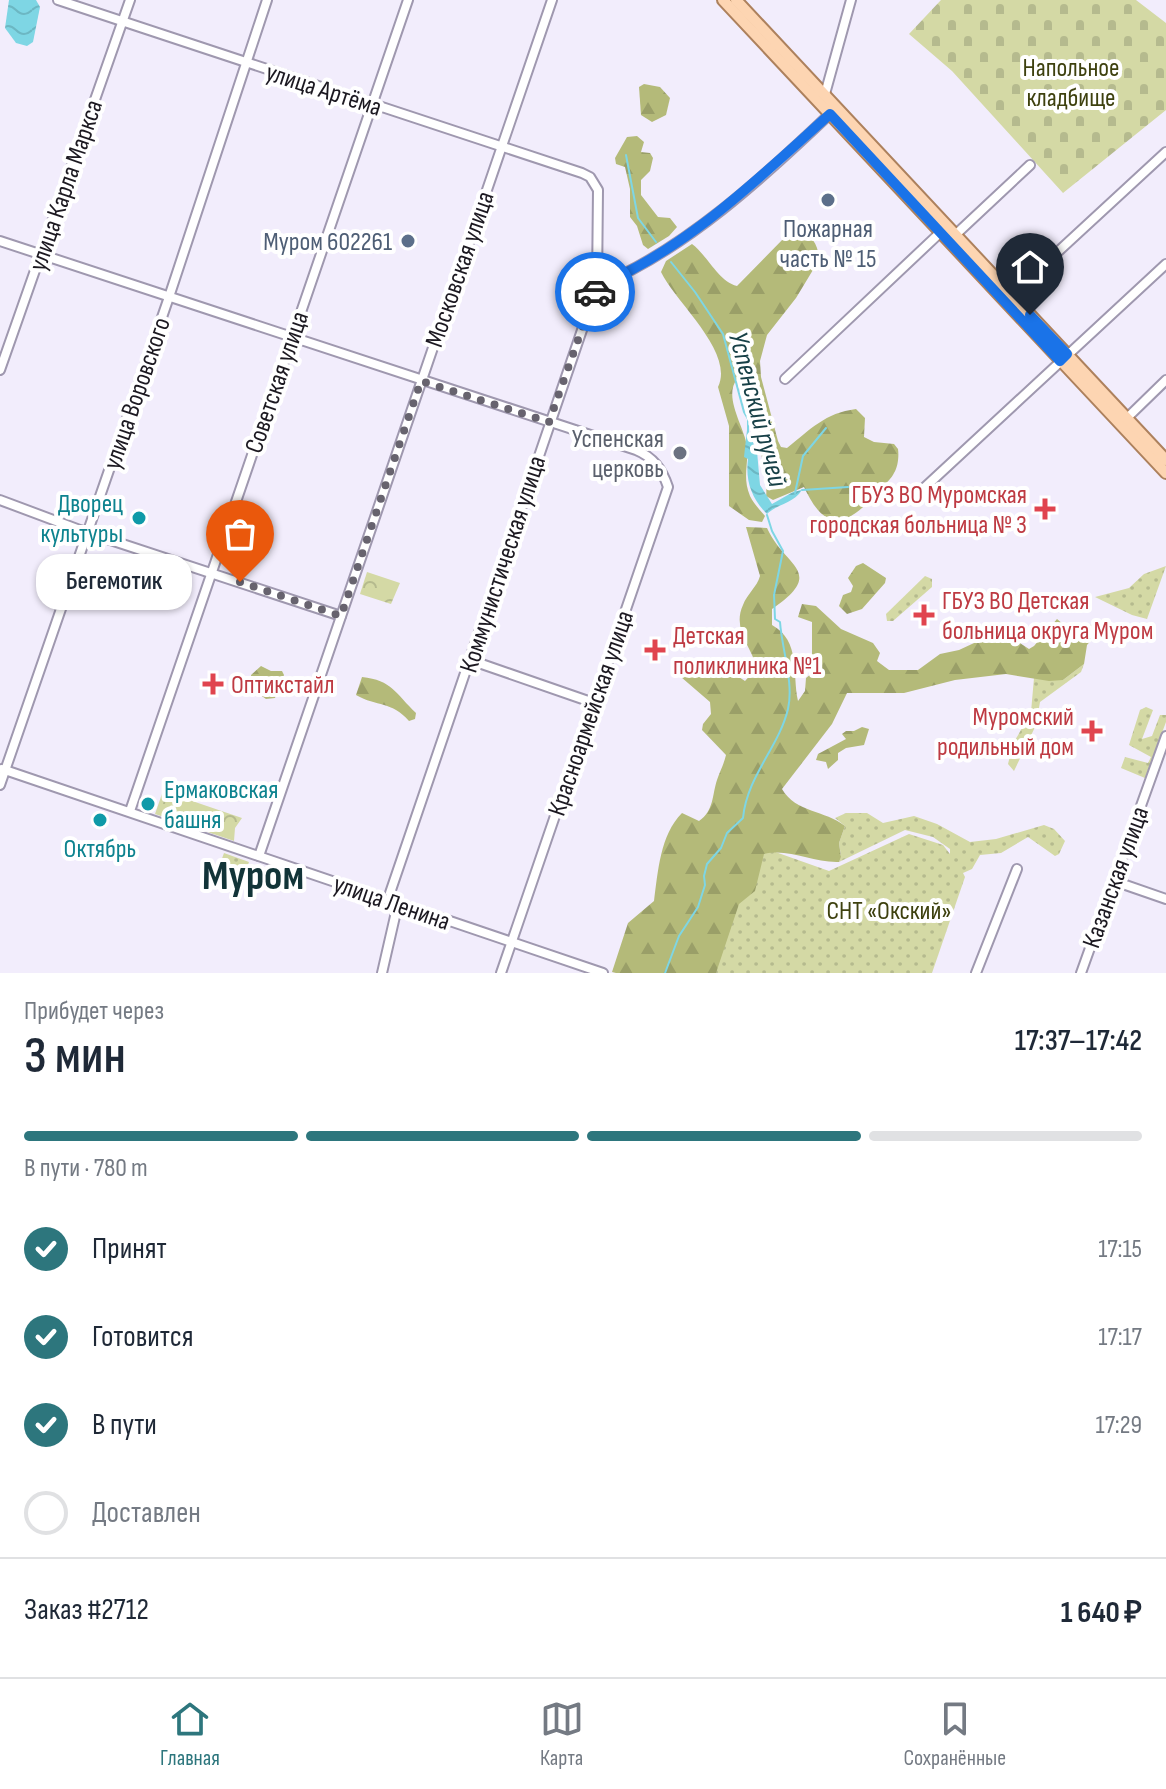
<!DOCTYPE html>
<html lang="ru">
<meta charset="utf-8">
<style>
:root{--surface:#fff;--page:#f2f2f3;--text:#1f2937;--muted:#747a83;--line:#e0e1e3;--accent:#2d767d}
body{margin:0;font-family:"Sofia Sans Condensed",sans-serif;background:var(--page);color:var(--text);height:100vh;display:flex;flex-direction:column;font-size:30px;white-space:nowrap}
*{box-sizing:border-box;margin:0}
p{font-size:26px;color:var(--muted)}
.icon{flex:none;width:44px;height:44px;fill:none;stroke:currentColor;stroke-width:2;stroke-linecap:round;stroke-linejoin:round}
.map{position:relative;height:973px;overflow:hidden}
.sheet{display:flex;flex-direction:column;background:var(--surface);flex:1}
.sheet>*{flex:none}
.pin{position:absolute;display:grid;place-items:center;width:68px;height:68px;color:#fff;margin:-82px -34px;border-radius:50% 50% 50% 0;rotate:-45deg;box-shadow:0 0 8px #0007}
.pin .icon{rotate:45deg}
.courier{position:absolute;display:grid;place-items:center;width:80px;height:80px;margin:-40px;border:6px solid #1a73e8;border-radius:50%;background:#fff;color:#222;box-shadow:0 2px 10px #0007}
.bubble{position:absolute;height:56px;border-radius:24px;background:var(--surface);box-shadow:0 2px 6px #0004;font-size:26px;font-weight:600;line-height:56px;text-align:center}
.summary em{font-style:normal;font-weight:600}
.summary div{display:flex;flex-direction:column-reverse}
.summary{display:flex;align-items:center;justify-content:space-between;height:136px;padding:0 24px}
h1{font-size:52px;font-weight:600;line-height:60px}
.bar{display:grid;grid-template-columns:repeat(4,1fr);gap:12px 8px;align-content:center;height:96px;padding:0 24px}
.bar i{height:10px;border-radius:6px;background:var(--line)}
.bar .active{background:var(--accent)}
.bar p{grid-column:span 4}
.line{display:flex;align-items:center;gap:20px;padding:0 24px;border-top:2px solid var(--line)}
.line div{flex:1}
ol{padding:0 24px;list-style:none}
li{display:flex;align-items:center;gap:24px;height:88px}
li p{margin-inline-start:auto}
li .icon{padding:8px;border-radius:50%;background:var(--accent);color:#fff;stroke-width:4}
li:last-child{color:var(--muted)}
li i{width:44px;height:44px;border:4px solid var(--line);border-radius:50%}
.menu{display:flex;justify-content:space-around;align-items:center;height:112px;border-top:2px solid var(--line);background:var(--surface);font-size:22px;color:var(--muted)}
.menu a{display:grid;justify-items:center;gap:4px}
.menu .active{color:var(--accent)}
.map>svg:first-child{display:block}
</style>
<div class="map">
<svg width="1166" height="973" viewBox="0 0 1166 973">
<defs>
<pattern id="grass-dots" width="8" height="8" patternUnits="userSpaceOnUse" patternTransform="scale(2)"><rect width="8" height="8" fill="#d4d9a5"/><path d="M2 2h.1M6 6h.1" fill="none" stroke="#b5ba8e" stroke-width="1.8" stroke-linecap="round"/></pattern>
<pattern id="forest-firs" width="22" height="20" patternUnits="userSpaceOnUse" patternTransform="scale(2)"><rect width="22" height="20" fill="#b4ba79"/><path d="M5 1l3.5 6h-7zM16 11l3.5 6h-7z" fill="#9a9f68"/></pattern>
<pattern id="cemetery-stones" width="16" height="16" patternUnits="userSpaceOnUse" patternTransform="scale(2)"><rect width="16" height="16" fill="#d4d9a5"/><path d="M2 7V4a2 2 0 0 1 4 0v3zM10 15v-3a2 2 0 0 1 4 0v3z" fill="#b5ba8e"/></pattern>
<pattern id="park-crowns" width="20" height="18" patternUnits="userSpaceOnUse" patternTransform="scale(2)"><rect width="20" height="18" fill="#d4d9a5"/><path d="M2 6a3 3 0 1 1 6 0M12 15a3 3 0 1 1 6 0" fill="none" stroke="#b5ba8e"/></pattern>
<pattern id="water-waves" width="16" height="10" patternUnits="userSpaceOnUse" patternTransform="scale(2)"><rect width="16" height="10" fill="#7ed6e4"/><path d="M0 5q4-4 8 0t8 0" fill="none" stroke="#6cb7c3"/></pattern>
</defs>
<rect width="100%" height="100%" fill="#f2edfc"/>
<g fill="url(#grass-dots)">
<path d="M1166,566L1147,619L1132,615L1095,597L1129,588L1144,574Z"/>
<path d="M925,576L932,579V587L893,621H887L886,614Z"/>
<path d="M1084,664L1081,672L1040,702L1036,725L1014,771L1008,764L1013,744L1031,712L1034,678L1063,680Z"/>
<path d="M1146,707L1153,710L1142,739L1152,736L1160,715H1166V722L1145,778L1121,768L1125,757L1148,763L1151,757L1129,745L1140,710Z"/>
<path d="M846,813H867L883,823L914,816L937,824L970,842L996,839L1044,825L1054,829L1065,841L1059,854L1055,856L1028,837L1001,853L980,855L972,869L963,873L965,877L932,973H711L756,845L829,871L909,834L943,845L950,854V849L933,837L905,830L839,862L841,856L839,843L845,826L835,818Z"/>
<path d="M224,853L249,862L238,891L226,885L223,886L216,875Z"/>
</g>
<g fill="url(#forest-firs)">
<path d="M644,84L660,87L670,98L666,115L652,122L641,115L639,87Z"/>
<path d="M637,136L644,142L641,152L650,153L653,158L650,171L641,180V195L658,217L670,218L677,227L669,236L648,249L643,245L637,226L630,217V189L625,167L616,164L615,158L627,137Z"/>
<path d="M798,232C813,234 819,247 819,260L796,298L767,335L760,361L761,377L778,441L781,447L787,448C811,429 825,413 856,409L865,418L864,437L874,442L894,444L898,449C899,456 898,467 894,473C892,478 886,483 882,487C870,500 847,530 826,517C815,510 809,497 804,487L773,500L766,496C769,486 753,408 748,395C745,389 741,384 737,379C723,397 744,426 747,446C749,463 742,477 750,496C753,503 760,510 765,516L762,522L749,520L729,506V426L718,387C735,352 675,302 661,272L666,261L692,244C708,256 718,281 737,286L786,236Z"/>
<path d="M746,527L767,528C785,568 827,571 772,609V625C801,641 792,674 798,701L805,691L806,678L817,669L812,661V622L798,617L802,604L816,606L841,629L873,643L880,653L877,661L889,670H918L940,654L959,650L987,637L1009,636L1029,649L1034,646L1057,619L1070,630L1098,623L1101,629L1087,645L1084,664L1063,680L1049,681L1006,674L955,680L904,693H847L832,724L782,789C796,813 825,810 845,826L839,843L841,857L839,862C813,863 789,848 764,854L755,891L739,904L716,973H616L612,972L628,923L654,901C658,872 660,835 682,813L699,821C714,811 712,795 717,780C720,771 724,764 726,755L702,730L703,724L711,714L710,702L681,677L688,661L719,664L745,681L757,668C751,646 732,629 743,605C747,594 757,587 760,576Z"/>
<path d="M863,563L886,578L885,583L862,609L847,614L839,606L843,595L851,592L853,586L848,578L856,566Z"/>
<path d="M261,666L271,671H282L284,675L275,698L266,699L252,689L251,675Z"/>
<path d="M362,677C392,680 396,694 416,713L415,719L409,721C392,701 377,707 356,695Z"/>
<path d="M862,727L869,729L864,745L846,748L838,753V760L828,769L826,762L816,760L818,754L846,739L842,734L846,731H854Z"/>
</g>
<path fill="url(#cemetery-stones)" d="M941,0H1136L1166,23V110L1063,193L952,71L909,34Z"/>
<g fill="url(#park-crowns)">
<path d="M367,572L400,583L391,604L360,594Z"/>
<path d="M163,791L242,818L235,828L234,841L155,814Z"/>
</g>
<g fill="url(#water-waves)">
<path d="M9,0H36L40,7L33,42L27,46L16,43L5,28Z"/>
<path d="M747,430L757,451L760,485L772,504L793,492L802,490C793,504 777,504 767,514C752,499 745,481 748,459L744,457Z"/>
</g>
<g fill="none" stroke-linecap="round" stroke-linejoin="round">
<g stroke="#7ed6e4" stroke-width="2">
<path d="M626,155L638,218L656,242"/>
<path d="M671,262L695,292L723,334L744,412L748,419V432"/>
<path d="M802,490L848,487"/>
<path d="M795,493L803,456L826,428"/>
<path d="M665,973L679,936L698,907L705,885L704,876L707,864L721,848L727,833L743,818C747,776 779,747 788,709C794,683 782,650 780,622L775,619L774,595L783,551L772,531L767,515"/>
</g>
<defs>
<g id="minor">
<path d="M58,0L582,173L590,177L598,190L597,286L390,893L396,912L382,973"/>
<path d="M825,94L851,0"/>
<path d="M952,238L1030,165"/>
<path d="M0,241L636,450C653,457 662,469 668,487L501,973"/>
<path d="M597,286C684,251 766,175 834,110"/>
<path d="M1011,295L1166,152"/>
<path d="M0,370L130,0"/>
<path d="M785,379L944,229"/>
<path d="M1127,418L1166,380"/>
<path d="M923,489L1166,264"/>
<path d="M0,500L80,530L341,616"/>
<path d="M470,660L594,703"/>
<path d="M2,769L603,973"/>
<path d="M0,785L169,297L267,0"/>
<path d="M130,811L408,0"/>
<path d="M259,856L552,0"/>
<path d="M1114,881L1166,899"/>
<path d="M976,973L1017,869"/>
<path d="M1081,973L1166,736"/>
</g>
<g id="major">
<path d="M723,0L1166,473"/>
<path d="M736,0L1166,460"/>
</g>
</defs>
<use href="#minor" stroke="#9f98af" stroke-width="12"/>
<use href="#major" stroke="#ad815d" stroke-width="14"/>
<use href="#minor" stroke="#fff" stroke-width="8"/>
<use href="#major" stroke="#fdd5b2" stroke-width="10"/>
</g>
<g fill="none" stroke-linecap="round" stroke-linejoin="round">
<path stroke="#67636e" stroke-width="8" stroke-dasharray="0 14.4" d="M240,582L341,616L421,381L549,422L595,292"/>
<path stroke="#1a73e8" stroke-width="10" d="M595,292L597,286C686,250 760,177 830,114L1060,361L1067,354L1030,315"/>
</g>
<g fill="#5c6f8a" stroke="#fff" stroke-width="3">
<circle cx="828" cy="200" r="8"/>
<circle cx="408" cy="241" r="8"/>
</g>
<circle fill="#6b7280" stroke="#fff" stroke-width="3" cx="680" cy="453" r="8"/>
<g fill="#e0444e" stroke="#fff" stroke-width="3">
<path d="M1041 497h8v8h8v8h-8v8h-8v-8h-8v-8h8z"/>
<path d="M920 603h8v8h8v8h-8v8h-8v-8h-8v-8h8z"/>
<path d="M651 638h8v8h8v8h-8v8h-8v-8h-8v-8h8z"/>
<path d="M209 672h8v8h8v8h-8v8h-8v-8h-8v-8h8z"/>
<path d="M1088 719h8v8h8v8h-8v8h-8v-8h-8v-8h8z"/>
</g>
<g fill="#0f9aa8" stroke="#fff" stroke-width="3">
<circle cx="139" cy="518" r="8"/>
<circle cx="148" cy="804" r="8"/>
<circle cx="100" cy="820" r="8"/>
</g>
<g text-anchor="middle" stroke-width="8" stroke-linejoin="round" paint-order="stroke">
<g font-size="26" fill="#3e410f" stroke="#fff">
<text x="1071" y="76">Напольное<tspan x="1071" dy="30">кладбище</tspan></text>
<text x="889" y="919">СНТ «Окский»</text>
</g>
<g font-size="26" fill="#1c1921" stroke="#fff">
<text transform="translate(324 89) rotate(18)" y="9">улица Артёма</text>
<text transform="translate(65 185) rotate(-71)" y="9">улица Карла Маркса</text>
<text transform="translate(459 269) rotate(-71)" y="9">Московская улица</text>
<text transform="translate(276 382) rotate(-71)" y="9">Советская улица</text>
<text transform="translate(136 393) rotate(-71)" y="9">улица Воровского</text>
<text transform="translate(502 564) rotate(-72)" y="9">Коммунистическая улица</text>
<text transform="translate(590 713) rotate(-71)" y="9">Красноармейская улица</text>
<text transform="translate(1115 877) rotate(-70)" y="9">Казанская улица</text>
<text transform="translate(392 902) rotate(19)" y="9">улица Ленина</text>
</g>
<g font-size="26" fill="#4e5e75" stroke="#fff">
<text x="828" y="237">Пожарная<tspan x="828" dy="30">часть № 15</tspan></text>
<text x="392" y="250" text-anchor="end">Муром 602261</text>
</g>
<g font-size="26" fill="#5b616d" stroke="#fff" text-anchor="end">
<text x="664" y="447">Успенская<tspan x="664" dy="30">церковь</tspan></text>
</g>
<g font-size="26" fill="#be3a42" stroke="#fff" text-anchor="start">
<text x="1027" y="503" text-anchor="end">ГБУЗ ВО Муромская<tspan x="1027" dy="30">городская больница № 3</tspan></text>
<text x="942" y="609">ГБУЗ ВО Детская<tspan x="942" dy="30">больница округа Муром</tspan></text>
<text x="673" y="644">Детская<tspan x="673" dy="30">поликлиника №1</tspan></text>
<text x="231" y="693">Оптикстайл</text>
<text x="1074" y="725" text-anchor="end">Муромский<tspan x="1074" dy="30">родильный дом</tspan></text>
</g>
<g font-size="26" fill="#0d838f" stroke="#fff" text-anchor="end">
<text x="123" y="512">Дворец<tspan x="123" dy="30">культуры</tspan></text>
<text x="164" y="798" text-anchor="start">Ермаковская<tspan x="164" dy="30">башня</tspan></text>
<text x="100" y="857" text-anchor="middle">Октябрь</text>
</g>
<g font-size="28" font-style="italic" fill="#174047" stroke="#fff">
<text transform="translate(759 409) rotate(75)" y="10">Успенский ручей</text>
</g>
<g font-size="42" font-weight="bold" fill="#123438" stroke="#fff">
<text x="253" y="889">Муром</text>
</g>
</g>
</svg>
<div class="pin" style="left:240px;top:582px;background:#ea580c"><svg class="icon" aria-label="bag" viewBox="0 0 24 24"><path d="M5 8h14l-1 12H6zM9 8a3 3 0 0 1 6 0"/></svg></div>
<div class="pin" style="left:1030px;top:315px;background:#1f2937"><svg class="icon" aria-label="home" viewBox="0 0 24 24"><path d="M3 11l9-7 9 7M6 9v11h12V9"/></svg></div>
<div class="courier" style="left:595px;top:292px"><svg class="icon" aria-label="car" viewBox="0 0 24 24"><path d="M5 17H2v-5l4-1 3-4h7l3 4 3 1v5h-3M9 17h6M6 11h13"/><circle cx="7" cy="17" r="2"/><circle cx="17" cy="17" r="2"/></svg></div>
<div class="bubble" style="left:36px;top:554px;width:156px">Бегемотик</div>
</div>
<section class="sheet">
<div class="summary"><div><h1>3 мин</h1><p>Прибудет через</p></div><em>17:37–17:42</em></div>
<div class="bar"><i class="active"></i><i class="active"></i><i class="active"></i><i></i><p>В пути · 780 m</p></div>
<ol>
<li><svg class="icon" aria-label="check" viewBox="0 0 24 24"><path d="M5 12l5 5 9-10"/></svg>Принят<p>17:15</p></li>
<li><svg class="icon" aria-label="check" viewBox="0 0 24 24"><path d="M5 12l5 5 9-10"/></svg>Готовится<p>17:17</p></li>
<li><svg class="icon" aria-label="check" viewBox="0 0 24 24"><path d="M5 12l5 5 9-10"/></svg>В пути<p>17:29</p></li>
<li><i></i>Доставлен</li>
</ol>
<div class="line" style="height:104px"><div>Заказ #2712</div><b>1 640 ₽</b></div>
</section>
<nav class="menu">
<a class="active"><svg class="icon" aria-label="home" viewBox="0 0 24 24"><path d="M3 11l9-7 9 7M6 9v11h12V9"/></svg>Главная</a>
<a><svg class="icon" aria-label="map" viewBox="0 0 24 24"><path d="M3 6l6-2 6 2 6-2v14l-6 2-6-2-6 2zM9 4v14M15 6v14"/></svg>Карта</a>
<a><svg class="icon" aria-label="saved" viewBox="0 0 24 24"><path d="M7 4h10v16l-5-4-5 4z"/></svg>Сохранённые</a>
</nav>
